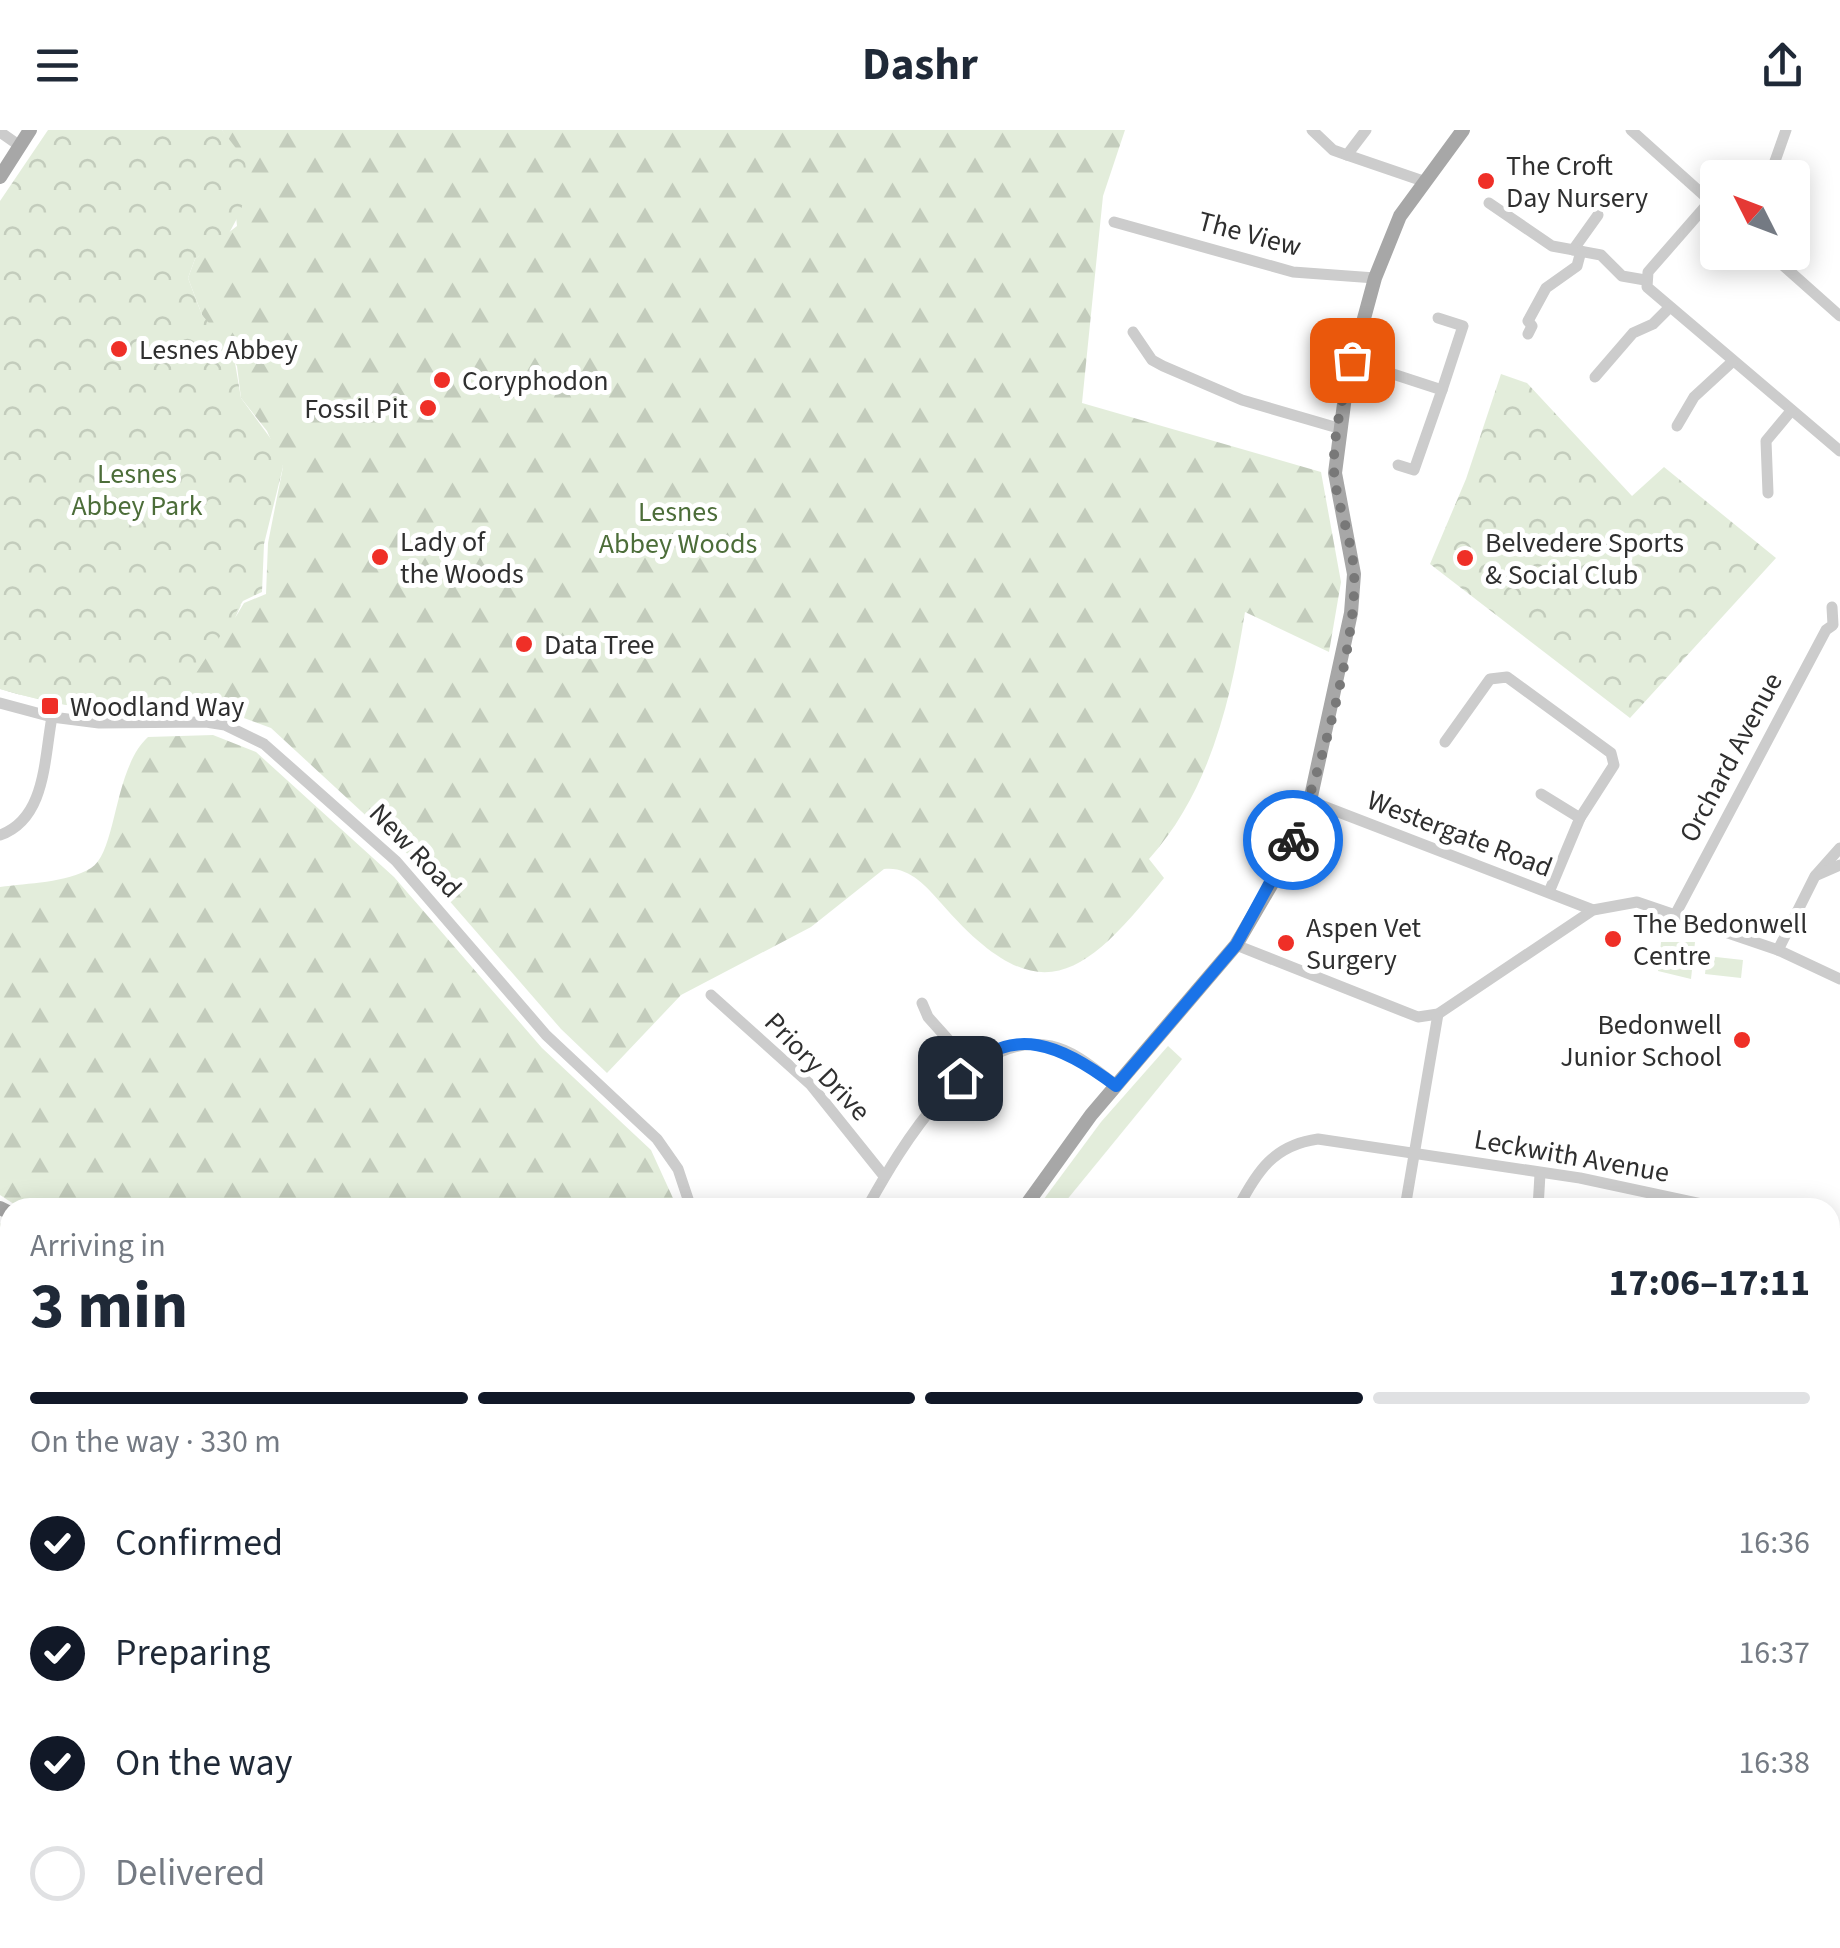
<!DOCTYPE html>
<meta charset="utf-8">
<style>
:root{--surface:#fff;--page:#f6f6f7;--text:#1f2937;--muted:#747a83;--line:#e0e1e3;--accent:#111827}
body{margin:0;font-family:"Source Sans 3",sans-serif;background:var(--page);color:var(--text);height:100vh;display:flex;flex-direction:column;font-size:38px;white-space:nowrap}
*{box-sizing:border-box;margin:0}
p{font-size:32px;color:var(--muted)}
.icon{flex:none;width:55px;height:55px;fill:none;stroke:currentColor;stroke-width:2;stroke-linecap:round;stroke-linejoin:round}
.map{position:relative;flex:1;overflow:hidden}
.drawer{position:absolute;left:0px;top:1068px;width:1840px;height:752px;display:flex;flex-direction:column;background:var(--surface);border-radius:30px 30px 0 0;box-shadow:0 5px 25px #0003}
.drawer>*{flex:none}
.needle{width:65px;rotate:312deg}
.controls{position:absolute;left:1700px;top:30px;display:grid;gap:20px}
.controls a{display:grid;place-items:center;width:110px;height:110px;border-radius:10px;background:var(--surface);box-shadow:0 5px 25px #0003;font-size:50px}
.pin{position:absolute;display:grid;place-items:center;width:85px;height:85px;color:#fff;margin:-42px;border-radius:20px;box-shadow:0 5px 15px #0006}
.courier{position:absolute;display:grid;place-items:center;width:100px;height:100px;margin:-50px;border:8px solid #1a73e8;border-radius:50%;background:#fff;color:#222;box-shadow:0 2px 12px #0007}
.summary em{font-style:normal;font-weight:700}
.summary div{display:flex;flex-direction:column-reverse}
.summary{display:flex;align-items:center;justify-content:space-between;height:170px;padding:0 30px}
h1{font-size:65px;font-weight:700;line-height:75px}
.bar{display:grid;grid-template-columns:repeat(4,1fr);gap:15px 10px;align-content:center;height:120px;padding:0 30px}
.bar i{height:12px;border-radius:8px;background:var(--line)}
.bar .selected{background:var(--accent)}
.bar p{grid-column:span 4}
ol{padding:0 30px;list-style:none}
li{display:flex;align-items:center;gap:30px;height:110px}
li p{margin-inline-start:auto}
li .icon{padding:10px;border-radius:50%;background:var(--accent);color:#fff;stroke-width:4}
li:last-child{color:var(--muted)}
li i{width:55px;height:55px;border:5px solid var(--line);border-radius:50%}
header{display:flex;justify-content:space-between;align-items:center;height:130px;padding:0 30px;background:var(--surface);font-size:45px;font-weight:700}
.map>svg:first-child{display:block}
</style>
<header><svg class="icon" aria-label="menu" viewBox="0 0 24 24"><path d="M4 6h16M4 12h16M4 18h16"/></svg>Dashr<svg class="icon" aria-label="share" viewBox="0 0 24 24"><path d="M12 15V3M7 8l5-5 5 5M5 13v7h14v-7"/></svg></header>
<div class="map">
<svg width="1840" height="1818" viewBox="0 0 1840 1818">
<defs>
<pattern id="forest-firs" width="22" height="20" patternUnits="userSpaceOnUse" patternTransform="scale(2.5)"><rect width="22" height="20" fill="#e3eddb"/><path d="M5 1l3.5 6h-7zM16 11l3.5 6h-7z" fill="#c3ccbc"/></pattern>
<pattern id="park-crowns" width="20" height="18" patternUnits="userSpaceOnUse" patternTransform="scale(2.5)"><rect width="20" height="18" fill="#e3eddb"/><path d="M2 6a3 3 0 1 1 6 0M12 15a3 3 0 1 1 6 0" fill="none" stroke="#c3ccbc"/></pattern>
</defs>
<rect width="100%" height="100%" fill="#fff"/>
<g fill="#e3eddb">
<path d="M1661,812H1695L1691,849L1658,841Z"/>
<path d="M1707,826L1743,830L1741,848L1705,844Z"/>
<path d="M1168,916L1182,929L1061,1077H1038L1101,992Z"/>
<path d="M77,1810H206L211,1818H110Z"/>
</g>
<g fill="url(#forest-firs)">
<path d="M222,0H1125L1103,66L1082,273L1321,342L1341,452L1329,522L1245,482C1231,570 1210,661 1149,729L1164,748C1084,847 1040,887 941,773C926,756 909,736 884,739L811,797L681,865L607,943L561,899L413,729L271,598L217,578L177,580V575L172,580C112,585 58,576 0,559V530L241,475L235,488L244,473L266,464L268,413L283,337L267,301L241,268L237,236L202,185L188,148L195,129L237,96L228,10Z"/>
<path d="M213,605L256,622L394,747L542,918L651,1020L677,1077H544L530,1068L511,1078H20L0,1065V757C28,753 66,753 91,738C117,723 113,639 148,607Z"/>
<path d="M0,1093L10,1099V1179L0,1174Z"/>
<path d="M10,1206V1332L0,1304V1214Z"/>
<path d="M0,1459L10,1465V1719L0,1713Z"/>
<path d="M0,1745L10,1757V1810H77L110,1818H0Z"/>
<path d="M230,1810H325L316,1818H234Z"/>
<path d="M850,1810H942L941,1818H855Z"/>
</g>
<g fill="url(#park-crowns)">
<path d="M48,0H222L245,30L247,52L241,81L227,107L195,129L188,148L202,185L233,221L241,268L279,320L283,337L264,414L262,462L243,471L172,580C112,585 58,576 0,559V71Z"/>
<path d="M1501,244L1527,253L1632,366L1664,337L1776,428L1630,588L1430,434L1466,349Z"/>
<path d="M850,1810L855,1818H425L423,1811Z"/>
</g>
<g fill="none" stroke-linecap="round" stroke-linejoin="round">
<g stroke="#ccc" stroke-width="11">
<path d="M1312,0L1333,20L1347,25L1366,0"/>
<path d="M1631,0L1718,78"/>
<path d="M0,2L20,16"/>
<path d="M1347,25L1423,51"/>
<path d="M1774,34L1786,0"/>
<path d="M1710,71L1648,142L1647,157L1840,321"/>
<path d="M1489,73L1552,116L1601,125L1622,146L1645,150"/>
<path d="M1114,92L1293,142L1375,148"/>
<path d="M1573,120L1598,85"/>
<path d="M1768,122L1840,186"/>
<path d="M1438,188L1463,196L1442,260"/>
<path d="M1133,202L1152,230L1163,236L1242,270L1338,298"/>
<path d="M1528,204L1532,196L1528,191L1546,158L1577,136L1581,121"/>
<path d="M1353,231L1442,260L1414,340L1398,335"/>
<path d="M1595,247L1633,203L1653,194L1669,178"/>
<path d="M1677,296L1694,267L1732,232"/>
<path d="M1768,363L1766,311L1791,281"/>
<path d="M0,573L52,587L99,593L206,592L225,595L264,614L396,731L546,905L657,1009L678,1039L691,1078"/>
<path d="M1445,612L1490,549L1507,547L1611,623L1614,635L1580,688L1549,762"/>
<path d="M1541,664L1580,688"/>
<path d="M1310,671L1593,780"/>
<path d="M0,705C46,689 44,629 52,587"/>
<path d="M1816,745L1840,718"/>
<path d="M1675,785L1826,500L1833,495L1832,477"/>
<path d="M1236,815L1418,887L1438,884L1593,780L1637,772L1778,820L1840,849"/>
<path d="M1778,820L1815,746L1840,735"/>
<path d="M711,865L811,955L884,1046"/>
<path d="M922,873L928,887L971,935"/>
<path d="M867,1078C901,1017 969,899 1051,916C1075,921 1097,941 1116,955"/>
<path d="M1238,1078C1257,1041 1274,1015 1318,1009L1580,1048L1720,1078"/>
<path d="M1405,1078L1438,884"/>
<path d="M1538,1078L1540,1044"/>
<path d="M1830,1101L1840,1103"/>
<path d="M1830,1300L1840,1254"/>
<path d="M1830,1630L1840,1632"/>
<path d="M220,1810L224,1818"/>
<path d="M1043,1810L1057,1818"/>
<path d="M948,1818L949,1810"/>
<path d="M1367,1818L1369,1810"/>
<path d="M1563,1818L1565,1810"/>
<path d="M1719,1818L1721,1810"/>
</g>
<g stroke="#a7a7a7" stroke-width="14">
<path d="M0,47L30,0"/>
<path d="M0,1078L10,1083"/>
<path d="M1024,1078L1091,985L1236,815L1281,738L1310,671L1351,483L1354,444L1335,343L1347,251L1375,148L1400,86L1463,0"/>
<path d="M332,1818L340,1810"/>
</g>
</g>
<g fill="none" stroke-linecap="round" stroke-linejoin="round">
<path stroke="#787878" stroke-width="10" stroke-dasharray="0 18" d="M1293,710C1319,649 1358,507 1354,442C1352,411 1340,382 1335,352C1330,313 1343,267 1352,230"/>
<path stroke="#1a73e8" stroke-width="12" d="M960,948C1010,889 1065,917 1116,956L1236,815L1293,710"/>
</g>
<g fill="#ef2f27" stroke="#fff" stroke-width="4">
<circle cx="1486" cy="51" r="10"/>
<circle cx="119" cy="219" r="10"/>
<circle cx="442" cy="250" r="10"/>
<circle cx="428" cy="278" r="10"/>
<circle cx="380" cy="427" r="10"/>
<circle cx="1465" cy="428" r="10"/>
<circle cx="524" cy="514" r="10"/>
<rect x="40" y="566" width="20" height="20" rx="5"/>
<circle cx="1613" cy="809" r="10"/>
<circle cx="1286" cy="813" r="10"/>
<circle cx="1742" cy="910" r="10"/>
</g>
<g text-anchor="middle" stroke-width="10" stroke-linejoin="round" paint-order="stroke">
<g font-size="28" fill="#2f2f2f" stroke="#fff" text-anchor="start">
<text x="1506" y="45">The Croft<tspan x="1506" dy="32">Day Nursery</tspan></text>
<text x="139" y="229">Lesnes Abbey</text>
<text x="462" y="260">Coryphodon</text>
<text x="408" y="288" text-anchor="end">Fossil Pit</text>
<text x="400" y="421">Lady of<tspan x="400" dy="32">the Woods</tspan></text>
<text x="1485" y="422">Belvedere Sports<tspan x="1485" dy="32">&amp; Social Club</tspan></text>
<text x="544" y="524">Data Tree</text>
<text x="70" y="586">Woodland Way</text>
<text x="1633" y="803">The Bedonwell<tspan x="1633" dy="32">Centre</tspan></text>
<text x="1306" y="807">Aspen Vet<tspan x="1306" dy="32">Surgery</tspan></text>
<text x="1722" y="904" text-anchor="end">Bedonwell<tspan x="1722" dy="32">Junior School</tspan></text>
</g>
<g font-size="28" fill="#2f2f2f" stroke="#fff">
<text transform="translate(1250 103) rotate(15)" y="10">The View</text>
<text transform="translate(1730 627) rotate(-62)" y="10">Orchard Avenue</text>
<text transform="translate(1460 703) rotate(21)" y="10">Westergate Road</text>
<text transform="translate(416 720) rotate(46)" y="10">New Road</text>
<text transform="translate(818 936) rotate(46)" y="10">Priory Drive</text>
<text transform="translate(1572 1025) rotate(10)" y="10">Leckwith Avenue</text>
</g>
<g font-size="28" fill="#4c6d39" stroke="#fff">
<text x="137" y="353">Lesnes<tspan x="137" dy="32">Abbey Park</tspan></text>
<text x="678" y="391">Lesnes<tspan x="678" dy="32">Abbey Woods</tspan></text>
</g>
</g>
</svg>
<div class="controls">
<a><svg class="needle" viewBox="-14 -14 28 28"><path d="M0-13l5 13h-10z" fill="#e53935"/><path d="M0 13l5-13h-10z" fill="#747a83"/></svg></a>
</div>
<div class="pin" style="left:1352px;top:230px;background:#ea580c"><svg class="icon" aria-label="bag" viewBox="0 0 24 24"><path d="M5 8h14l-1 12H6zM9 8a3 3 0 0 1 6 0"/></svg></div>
<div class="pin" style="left:960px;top:948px;background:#1f2937"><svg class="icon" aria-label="home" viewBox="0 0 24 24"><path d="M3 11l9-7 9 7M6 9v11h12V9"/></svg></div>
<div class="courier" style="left:1293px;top:710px"><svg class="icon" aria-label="bike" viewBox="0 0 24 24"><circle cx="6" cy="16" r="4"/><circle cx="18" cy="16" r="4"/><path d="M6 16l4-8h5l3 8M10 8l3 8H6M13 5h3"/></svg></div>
<section class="drawer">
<div class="summary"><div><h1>3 min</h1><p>Arriving in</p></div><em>17:06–17:11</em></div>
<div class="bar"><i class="selected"></i><i class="selected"></i><i class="selected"></i><i></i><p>On the way · 330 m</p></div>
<ol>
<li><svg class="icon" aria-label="check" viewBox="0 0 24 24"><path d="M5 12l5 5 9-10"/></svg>Confirmed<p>16:36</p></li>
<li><svg class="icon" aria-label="check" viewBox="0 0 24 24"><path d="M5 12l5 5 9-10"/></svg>Preparing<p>16:37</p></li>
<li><svg class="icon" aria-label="check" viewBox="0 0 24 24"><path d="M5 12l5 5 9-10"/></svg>On the way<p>16:38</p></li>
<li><i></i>Delivered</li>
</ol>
</section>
</div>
